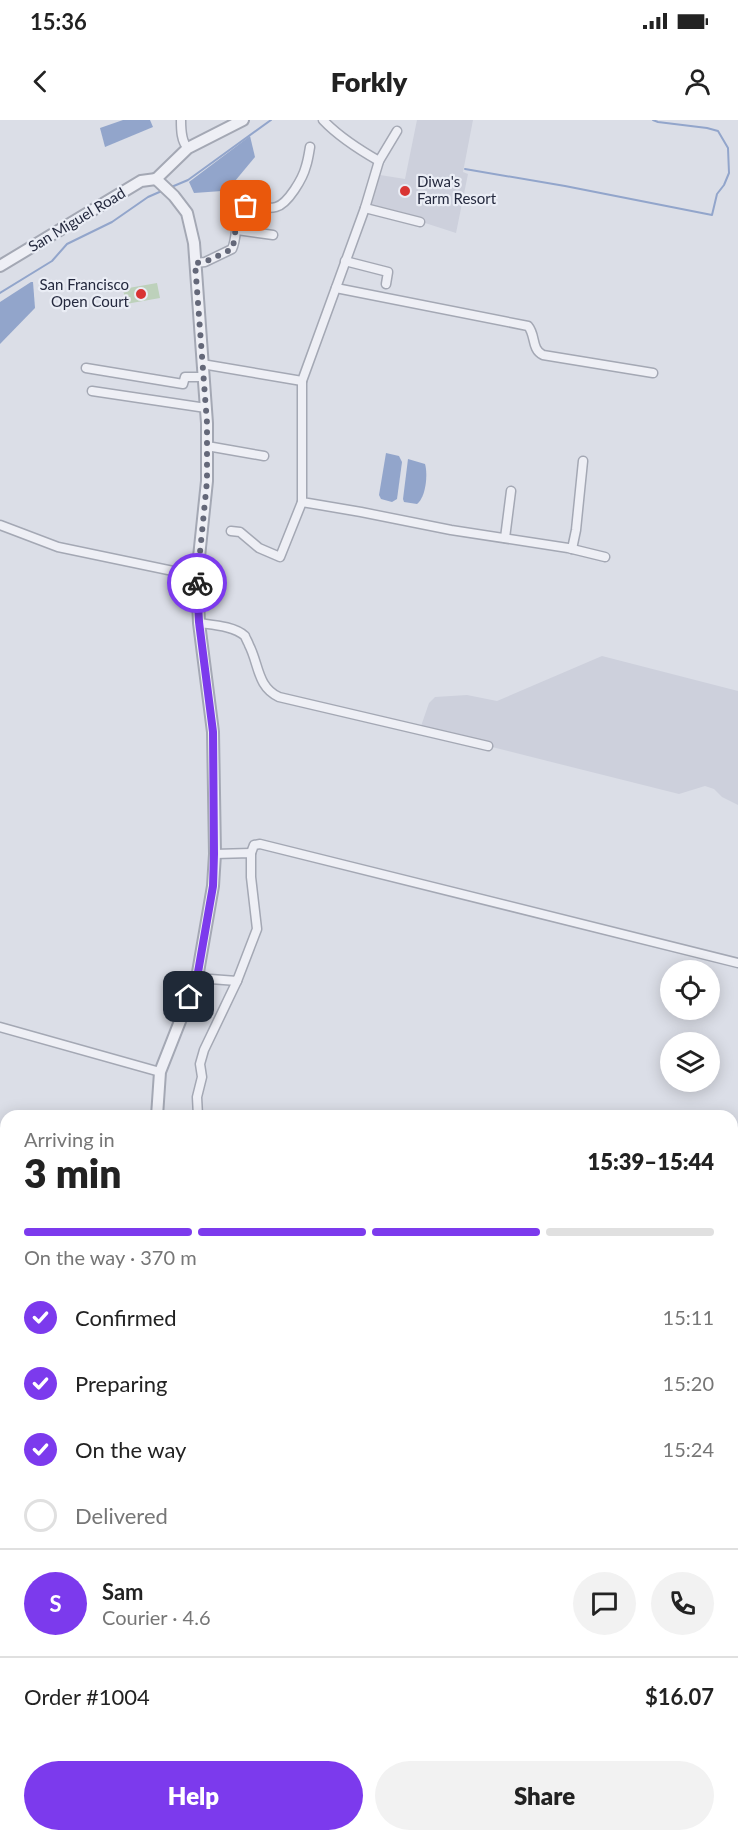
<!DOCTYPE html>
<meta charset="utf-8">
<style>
:root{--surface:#fff;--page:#f2f2f2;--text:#222;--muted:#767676;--line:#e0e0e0;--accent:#7c3aed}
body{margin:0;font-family:Lato,sans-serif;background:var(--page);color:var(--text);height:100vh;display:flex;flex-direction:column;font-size:22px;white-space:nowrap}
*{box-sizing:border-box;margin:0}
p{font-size:20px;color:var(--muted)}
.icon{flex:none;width:33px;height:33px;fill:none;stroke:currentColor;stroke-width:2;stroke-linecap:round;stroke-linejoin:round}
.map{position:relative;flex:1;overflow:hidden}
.details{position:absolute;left:0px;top:990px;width:738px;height:732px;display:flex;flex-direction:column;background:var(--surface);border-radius:18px 18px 0 0;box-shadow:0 3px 15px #0003}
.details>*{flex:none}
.controls{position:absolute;left:660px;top:840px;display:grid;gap:12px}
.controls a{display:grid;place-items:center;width:60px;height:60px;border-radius:50%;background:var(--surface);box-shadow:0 3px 15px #0003;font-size:30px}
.pin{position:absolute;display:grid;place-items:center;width:51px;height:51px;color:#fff;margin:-26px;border-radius:12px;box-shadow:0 3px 9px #0006}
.courier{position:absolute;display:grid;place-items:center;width:60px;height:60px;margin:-30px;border:4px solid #7c3aed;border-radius:50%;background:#fff;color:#222;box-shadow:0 2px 8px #0007}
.head em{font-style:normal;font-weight:800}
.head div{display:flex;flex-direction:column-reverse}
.head{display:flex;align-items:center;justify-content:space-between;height:102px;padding:0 24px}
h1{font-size:39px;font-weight:800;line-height:45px}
.bar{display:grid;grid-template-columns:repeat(4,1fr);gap:9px 6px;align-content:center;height:72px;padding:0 24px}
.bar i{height:8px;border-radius:4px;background:var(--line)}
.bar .active{background:var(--accent)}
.bar p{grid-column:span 4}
.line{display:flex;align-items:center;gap:15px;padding:0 24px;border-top:2px solid var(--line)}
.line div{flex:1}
.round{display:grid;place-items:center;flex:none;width:63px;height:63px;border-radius:32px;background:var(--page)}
ol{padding:0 24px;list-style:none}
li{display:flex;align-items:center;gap:18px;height:66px}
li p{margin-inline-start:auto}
li .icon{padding:6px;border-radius:50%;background:var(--accent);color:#fff;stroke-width:4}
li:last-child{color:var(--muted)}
li i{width:33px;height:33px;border:3px solid var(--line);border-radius:50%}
.cta{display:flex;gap:12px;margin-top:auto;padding:12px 24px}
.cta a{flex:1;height:69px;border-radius:36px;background:var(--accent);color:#fff;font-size:24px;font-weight:800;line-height:69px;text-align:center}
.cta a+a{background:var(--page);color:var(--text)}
.status{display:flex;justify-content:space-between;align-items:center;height:42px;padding:0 30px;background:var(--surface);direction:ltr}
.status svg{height:16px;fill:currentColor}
header{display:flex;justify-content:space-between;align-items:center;height:78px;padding:0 24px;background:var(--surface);font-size:27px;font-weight:800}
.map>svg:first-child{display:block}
</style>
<div class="status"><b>15:36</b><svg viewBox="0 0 49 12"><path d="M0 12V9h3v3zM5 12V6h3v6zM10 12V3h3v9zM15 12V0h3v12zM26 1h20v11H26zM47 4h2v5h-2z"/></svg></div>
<header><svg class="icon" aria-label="back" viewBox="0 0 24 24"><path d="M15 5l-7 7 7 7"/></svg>Forkly<svg class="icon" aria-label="person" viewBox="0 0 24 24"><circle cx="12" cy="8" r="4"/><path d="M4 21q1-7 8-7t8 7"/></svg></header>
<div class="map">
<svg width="738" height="1722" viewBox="0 0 738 1722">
<rect width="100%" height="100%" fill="#dbdee7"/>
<g fill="#cdd0dc">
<path d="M417,0H473L463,52L468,54L456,113L419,101L370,89L380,55L405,59Z"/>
<path d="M602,536L738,571V685L722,677L714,669L705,666L679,674L420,609L429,583L435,577L467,575L497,581Z"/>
</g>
<path fill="#bdd1bb" d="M157,163L160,178L126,184L123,169Z"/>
<g fill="#92a5cb">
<path d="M123,0H150L153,7L105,27L100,8Z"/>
<path d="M250,16L255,37L230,67L222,71L194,73L189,62Z"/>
<path d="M31,162H33L35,188L0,224V182Z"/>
<path d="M386,333L399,336L402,342L397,379L392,382L381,379L379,375Z"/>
<path d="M408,339L425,344C428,354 426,377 417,384L404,382L403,379Z"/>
</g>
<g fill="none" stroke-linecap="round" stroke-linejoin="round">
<g stroke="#92a5cb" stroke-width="2">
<path d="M465,49L565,66L712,95L717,74L724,65L729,53L728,28L718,11L707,8L658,2L653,0"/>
<path d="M169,68L188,60L271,0"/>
<path d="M0,173L52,141L67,124L112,102L148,77L164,70"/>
</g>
<defs>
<g id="minor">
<path d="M181,0C181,9 181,22 188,28"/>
<path d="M323,0C339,17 358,29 379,41"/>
<path d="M365,88L420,102"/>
<path d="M237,110L273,115"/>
<path d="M345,141L388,152L386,164"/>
<path d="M195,143L205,142L232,129C238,116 234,99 243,87C254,84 265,90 276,87C288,84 303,58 306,46C308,40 309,33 310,27"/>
<path d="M336,168L528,206C536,215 531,229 543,235L653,253"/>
<path d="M202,244L302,261L365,88L379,41L397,11"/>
<path d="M86,248L183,264L185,257H203"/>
<path d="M302,261V382L361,392L451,410L568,428L605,437"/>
<path d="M92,271L206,288"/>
<path d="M207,326L264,336"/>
<path d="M0,405L58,427L197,456"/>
<path d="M231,411L240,412L259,428L280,437L302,382"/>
<path d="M505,418L511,371"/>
<path d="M572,429L576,410L583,341"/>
<path d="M199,503C213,505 234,506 245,516C245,517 249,524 249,525C259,544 257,567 279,577L488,626"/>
<path d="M251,733L254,725L260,724L738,843"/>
<path d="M197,858L237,861L257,809L251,757V733L215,734"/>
<path d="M0,907L160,952"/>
<path d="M198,996L197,977L202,957L200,944L204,930L237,861"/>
<path d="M732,1317L738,1310"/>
<path d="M0,1442L6,1444"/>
<path d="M732,1544L738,1547"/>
<path d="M732,1611L738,1613"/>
</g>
<g id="tertiary">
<path d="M156,59L174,76L187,93L194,123L207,303V361L197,456L199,503L213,612L215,734L213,766L197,858L160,952L157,996"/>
<path d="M156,59L188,28L243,0"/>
<path d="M0,146L141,61L156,59"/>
<path d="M319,1722L326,1716"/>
</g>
</defs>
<use href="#minor" stroke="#a4a8b4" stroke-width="11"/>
<use href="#tertiary" stroke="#a4a8b4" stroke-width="14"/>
<use href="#minor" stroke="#eeeff5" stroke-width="8"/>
<use href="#tertiary" stroke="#eeeff5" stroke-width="10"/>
</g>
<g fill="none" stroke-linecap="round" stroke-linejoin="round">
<path stroke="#646879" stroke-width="6" stroke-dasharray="0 10.8" d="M197,463L207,361V303L195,143L205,142L232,129C237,116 233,93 246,86"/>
<path stroke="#7c3aed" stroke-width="8" d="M189,877L197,858L213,766L214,734L213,612L199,502L197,463"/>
</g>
<g fill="#d93433" stroke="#eaedf5" stroke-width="2">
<circle cx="405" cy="71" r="6"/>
<circle cx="141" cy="174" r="6"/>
</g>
<g text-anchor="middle" stroke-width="4.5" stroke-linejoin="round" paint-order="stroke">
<g font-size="15" fill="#24293e" stroke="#eaedf5" text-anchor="start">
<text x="417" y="67">Diwa's<tspan x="417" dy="17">Farm Resort</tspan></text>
<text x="129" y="170" text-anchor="end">San Francisco<tspan x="129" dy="17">Open Court</tspan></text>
</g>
<g font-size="15" fill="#24293e" stroke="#eaedf5">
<text transform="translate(77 100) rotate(-31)" y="5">San Miguel Road</text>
</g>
</g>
</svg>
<div class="controls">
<a><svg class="icon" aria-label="locate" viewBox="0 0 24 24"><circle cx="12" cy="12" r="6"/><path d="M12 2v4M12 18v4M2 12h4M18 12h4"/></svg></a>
<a><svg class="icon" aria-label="layers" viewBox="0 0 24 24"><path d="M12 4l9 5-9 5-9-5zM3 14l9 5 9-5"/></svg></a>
</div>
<div class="pin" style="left:246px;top:86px;background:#ea580c"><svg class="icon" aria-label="bag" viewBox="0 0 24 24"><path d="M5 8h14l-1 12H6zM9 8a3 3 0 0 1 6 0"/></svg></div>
<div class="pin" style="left:189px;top:877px;background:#1f2937"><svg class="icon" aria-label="home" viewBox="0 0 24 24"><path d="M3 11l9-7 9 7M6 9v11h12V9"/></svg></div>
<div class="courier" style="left:197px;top:463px"><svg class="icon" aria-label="bike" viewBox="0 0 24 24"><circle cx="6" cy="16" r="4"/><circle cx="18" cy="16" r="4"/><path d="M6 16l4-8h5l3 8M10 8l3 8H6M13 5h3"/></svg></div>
<section class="details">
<div class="head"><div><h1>3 min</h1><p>Arriving in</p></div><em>15:39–15:44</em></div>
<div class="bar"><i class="active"></i><i class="active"></i><i class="active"></i><i></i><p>On the way · 370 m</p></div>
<ol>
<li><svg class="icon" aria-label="check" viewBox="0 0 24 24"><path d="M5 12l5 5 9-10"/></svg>Confirmed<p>15:11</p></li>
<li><svg class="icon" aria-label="check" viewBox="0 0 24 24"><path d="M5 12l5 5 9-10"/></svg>Preparing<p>15:20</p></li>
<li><svg class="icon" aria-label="check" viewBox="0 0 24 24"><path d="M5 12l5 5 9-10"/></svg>On the way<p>15:24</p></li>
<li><i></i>Delivered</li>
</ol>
<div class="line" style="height:108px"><b class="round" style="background:var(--accent);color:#fff">S</b><div><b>Sam</b><p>Courier · 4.6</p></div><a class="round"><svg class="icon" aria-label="chat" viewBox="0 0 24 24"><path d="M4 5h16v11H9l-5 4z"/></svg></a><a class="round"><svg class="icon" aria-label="phone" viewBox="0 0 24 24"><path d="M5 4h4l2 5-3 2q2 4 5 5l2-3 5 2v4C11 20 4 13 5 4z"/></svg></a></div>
<div class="line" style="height:78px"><div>Order #1004</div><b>$16.07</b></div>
<div class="cta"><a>Help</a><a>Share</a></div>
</section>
</div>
